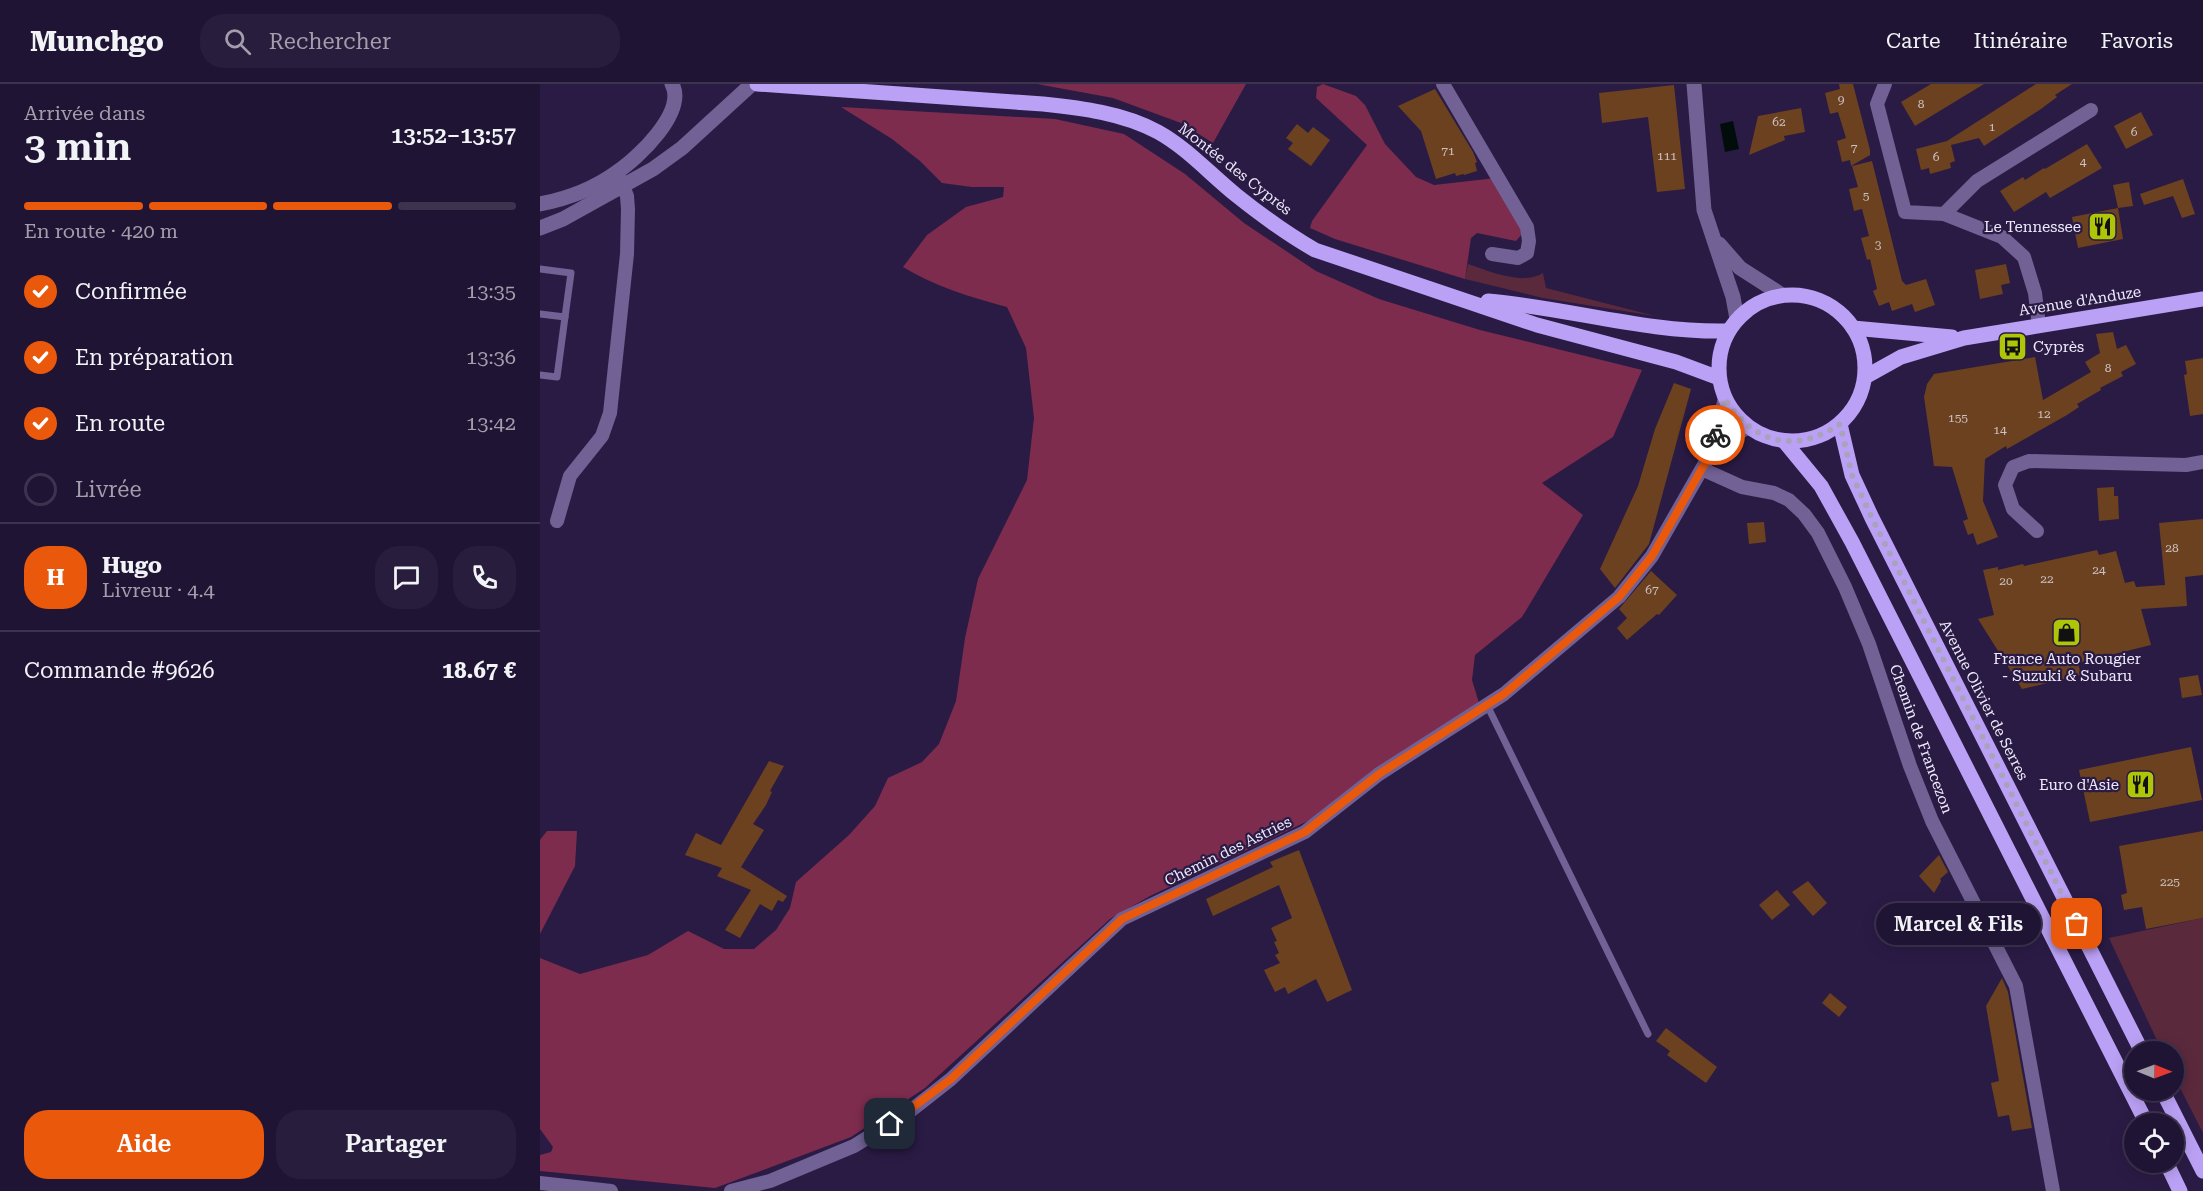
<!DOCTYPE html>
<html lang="fr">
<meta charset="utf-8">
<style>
:root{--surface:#201434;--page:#281d3c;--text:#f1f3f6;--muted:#a29eac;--line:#3d334f;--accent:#ea580c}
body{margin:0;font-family:"Roboto Serif",serif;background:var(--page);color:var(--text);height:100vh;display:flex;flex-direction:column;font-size:22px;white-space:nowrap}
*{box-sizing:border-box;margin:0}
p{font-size:20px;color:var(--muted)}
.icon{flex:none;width:33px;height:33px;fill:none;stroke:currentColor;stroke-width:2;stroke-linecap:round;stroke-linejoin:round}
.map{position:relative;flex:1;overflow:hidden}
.sheet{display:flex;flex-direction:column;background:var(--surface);width:540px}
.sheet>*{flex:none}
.needle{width:39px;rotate:91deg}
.buttons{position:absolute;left:1584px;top:957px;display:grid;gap:12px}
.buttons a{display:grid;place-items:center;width:60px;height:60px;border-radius:50%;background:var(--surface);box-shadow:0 3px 15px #0003,0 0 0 2px var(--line);font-size:30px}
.pin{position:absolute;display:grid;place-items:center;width:51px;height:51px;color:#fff;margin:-26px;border-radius:12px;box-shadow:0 3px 9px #0006}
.courier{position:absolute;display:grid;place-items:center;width:60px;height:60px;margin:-30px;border:4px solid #ea580c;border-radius:50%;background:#fff;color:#222;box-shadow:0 2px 8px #0007}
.bubble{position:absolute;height:42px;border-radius:21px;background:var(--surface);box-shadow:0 3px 15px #0003,0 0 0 2px var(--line);font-size:20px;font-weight:600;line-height:42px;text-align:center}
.headline em{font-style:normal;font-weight:600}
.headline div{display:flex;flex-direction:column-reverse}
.headline{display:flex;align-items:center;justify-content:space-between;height:102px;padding:0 24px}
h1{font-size:39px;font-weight:600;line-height:45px}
.bar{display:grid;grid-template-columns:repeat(4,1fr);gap:9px 6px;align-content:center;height:72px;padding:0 24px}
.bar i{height:8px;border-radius:4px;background:var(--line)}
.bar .current{background:var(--accent)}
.bar p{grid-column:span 4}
.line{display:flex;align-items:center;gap:15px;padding:0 24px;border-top:2px solid var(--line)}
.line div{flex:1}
.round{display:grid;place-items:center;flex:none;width:63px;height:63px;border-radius:24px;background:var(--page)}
ol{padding:0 24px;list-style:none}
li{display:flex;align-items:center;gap:18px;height:66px}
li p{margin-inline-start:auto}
li .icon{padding:6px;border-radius:50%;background:var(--accent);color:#fff;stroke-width:4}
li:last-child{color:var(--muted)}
li i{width:33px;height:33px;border:3px solid var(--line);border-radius:50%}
.action{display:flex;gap:12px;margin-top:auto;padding:12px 24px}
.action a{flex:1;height:69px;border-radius:24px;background:var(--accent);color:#fff;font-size:24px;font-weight:600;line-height:69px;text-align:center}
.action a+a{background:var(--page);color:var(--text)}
header{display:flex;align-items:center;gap:36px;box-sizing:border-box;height:84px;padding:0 30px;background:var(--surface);border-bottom:2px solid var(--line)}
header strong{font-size:28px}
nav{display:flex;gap:33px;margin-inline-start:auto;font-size:21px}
.search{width:420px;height:54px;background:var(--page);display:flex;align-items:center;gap:15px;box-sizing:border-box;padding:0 21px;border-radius:24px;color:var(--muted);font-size:22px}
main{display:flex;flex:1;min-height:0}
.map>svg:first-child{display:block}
</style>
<header>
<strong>Munchgo</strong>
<div class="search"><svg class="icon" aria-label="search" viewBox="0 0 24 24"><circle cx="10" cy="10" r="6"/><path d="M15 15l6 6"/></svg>Rechercher</div>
<nav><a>Carte</a><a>Itinéraire</a><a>Favoris</a></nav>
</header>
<main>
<section class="sheet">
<div class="headline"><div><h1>3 min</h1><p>Arrivée dans</p></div><em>13:52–13:57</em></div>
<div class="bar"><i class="current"></i><i class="current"></i><i class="current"></i><i></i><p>En route · 420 m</p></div>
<ol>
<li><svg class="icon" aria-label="check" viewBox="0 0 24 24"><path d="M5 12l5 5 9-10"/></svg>Confirmée<p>13:35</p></li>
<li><svg class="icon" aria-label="check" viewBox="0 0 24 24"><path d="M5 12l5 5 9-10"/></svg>En préparation<p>13:36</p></li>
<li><svg class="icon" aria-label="check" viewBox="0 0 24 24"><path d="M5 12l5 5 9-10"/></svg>En route<p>13:42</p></li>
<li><i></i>Livrée</li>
</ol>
<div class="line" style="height:108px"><b class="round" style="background:var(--accent);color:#fff">H</b><div><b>Hugo</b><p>Livreur · 4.4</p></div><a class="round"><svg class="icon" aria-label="chat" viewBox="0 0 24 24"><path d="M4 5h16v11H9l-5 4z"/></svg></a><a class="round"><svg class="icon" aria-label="phone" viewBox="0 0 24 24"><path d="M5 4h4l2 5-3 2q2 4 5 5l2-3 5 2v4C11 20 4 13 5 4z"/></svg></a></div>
<div class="line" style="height:78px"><div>Commande #9626</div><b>18.67 €</b></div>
<div class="action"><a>Aide</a><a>Partager</a></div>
</section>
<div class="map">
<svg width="1663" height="1107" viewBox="0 0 1663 1107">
<rect width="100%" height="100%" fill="#2a1b45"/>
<g fill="#5b293c">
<path d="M928,180C949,187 983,202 1003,189L1006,204L1115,232L1003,214L925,195Z"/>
<path d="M1663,834V1049L1634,992V968L1622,967L1569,854Z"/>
</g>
<g fill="#7d2c4e">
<path d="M497,0H706L673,59L641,39L573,14Z"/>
<path d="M783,0L816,12L825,21L845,60L876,93L894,101L956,94L980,137L982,150L976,157L937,149L931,154L925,195L795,155L770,144L772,137L827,61L776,14L777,3Z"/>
<path d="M301,23L515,35L584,50L645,90L704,139L776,187L839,215L940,246L1102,286L1073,353L1002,399L1043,431L982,533L935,571L932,596L939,619L770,736L610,812L570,835L385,1004L311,1053L175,1104L0,1087V1071L11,1068L13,1063L0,1045V874L40,890L108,871L148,847L184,865H214L236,846L250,824L256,798L309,751L335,722L348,694L382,678L399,660L416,617L425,554L438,495L487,396L494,334L486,264L467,223C430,213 396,203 363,183L387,151L426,123L463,113L464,103H432L402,99L380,77L352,55Z"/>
<path d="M7,747H37L35,782L0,850V756Z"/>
</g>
<path fill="#010d0a" d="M1193,37L1199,65L1185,68L1180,40Z"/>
<g fill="#6b411f">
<path d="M1299,0H1313L1330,66V71L1311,82L1310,76L1302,78L1297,57L1306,54L1298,28L1290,30L1285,9L1300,5Z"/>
<path d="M1391,0H1444L1375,42L1361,18Z"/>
<path d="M1496,0H1532L1515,11L1517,13L1501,25L1444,62L1439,54L1411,61L1415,77L1410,79L1411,84L1390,90L1389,84L1381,86L1376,65L1407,57Z"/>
<path d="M1134,1L1145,105L1117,108L1108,33L1062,39L1059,9Z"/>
<path d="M895,5L933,68L937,78L935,79L937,87L924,91L923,90L916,92L915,89L896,95L881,47L858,22Z"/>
<path d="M1261,24L1265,48L1244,52L1245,56L1209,71L1218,32Z"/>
<path d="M1601,28L1613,51L1586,65L1574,42Z"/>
<path d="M757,40L768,49L773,43L790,56L771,82L748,65L753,59L746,54Z"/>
<path d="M1547,60L1562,84L1510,114L1506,108L1474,128L1460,107L1483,93L1485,96L1504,84L1505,85Z"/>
<path d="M1332,77L1362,197L1366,201L1386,195L1395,221L1375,228L1372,220L1352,227L1349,218L1339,222L1333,207L1337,205L1330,175L1327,176L1321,154L1329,152L1322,125L1314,127L1309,105L1318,103L1312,82Z"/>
<path d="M1643,95L1655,130L1642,134L1633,112L1604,121L1600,110Z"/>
<path d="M1589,98L1593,122L1578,124L1573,101Z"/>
<path d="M1578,124L1583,155L1538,164L1532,133Z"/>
<path d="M1466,180L1470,199L1461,201L1463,210L1440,215L1435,186Z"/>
<path d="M1573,248L1577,265L1586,261L1596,280L1581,288L1583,292L1560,304L1561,306L1537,320L1539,323L1527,331L1467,365L1466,362L1445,375L1443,417L1458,453L1437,461L1433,449L1428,451L1423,437L1428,435L1412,383L1394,382L1384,313L1387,300L1394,290L1495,273L1503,316L1551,288L1545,278L1560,269L1556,250Z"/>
<path d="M1663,274V330L1650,332L1644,291L1647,290L1645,277Z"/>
<path d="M1134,299L1151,305L1109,460L1075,504L1060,485L1098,402L1115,345Z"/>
<path d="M1574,403V412H1578L1579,435L1559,437L1557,404Z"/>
<path d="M1663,435V491L1645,493L1647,522L1601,525L1611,561L1538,579L1541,591L1482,605L1438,535L1454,531L1443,486L1458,483V486L1483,480L1484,482L1557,466L1559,471L1576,467L1585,499L1594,497L1596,503L1625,501L1619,439Z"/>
<path d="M1224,438L1226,458L1209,460L1207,439Z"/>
<path d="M1111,487L1137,511L1119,531L1117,530L1087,556L1077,544L1087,534L1079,525Z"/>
<path d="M1658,591L1662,611L1642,614L1639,594Z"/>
<path d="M1651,663L1662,716L1550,738L1539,686Z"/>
<path d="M229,677L244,682L230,707L232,708L226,721L213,740L224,746L201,783L247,812L243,818L238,816L232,827L220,820L200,854L185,846L211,806L177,792L182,784L145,771L156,749L181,761Z"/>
<path d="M1663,747V834L1606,845L1602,823L1584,826L1581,811L1587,809L1579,762Z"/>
<path d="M759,766L812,906L787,918L776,895L748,910L745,903L735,908L724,886L740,879L735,871L739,869L734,858L737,857L731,844L752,834L739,801L673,832L666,815L733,783L730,778Z"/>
<path d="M1399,771L1408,788L1400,795L1401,797L1394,809L1379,792Z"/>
<path d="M1268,797L1287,819L1273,832L1252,808Z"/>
<path d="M1237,806L1250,821L1232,836L1219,821Z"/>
<path d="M1462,894L1468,908L1492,1044L1472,1047L1469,1031L1458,1033L1451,999L1459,997L1446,922Z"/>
<path d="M1290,909L1307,923L1299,933L1282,919Z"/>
<path d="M1126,944L1177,983L1166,999L1127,971L1130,967L1116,957Z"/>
</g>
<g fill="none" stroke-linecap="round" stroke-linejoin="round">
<g stroke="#716194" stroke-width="7">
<path d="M0,185L31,189L25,233L0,230"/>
<path d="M0,291L17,293L25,233"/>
<path d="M947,621L1108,950"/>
</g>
<g stroke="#716194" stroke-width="14">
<path d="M903,0L987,143L989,157L987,169L978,174L952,170"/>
<path d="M1345,0L1337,20L1365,128L1404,130L1462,153L1484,173L1495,209L1499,242"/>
<path d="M1404,130L1437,97L1551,26"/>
<path d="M1172,367L1208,343"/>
<path d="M1162,385L1202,403L1234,409L1249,416L1264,430L1278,449L1305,503L1329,560L1370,682L1392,737L1476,902L1513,1107"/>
<path d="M17,437L30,392L62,352L70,329L87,170L88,125L87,112L79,93"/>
<path d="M1497,447L1473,425L1465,401L1473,383L1489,377L1646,381L1663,378"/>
<path d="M0,1099L71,1107"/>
<path d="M191,1107L230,1097L314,1062L369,1028L411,995L582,835L765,748L839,690L964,610L1079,513L1112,472L1172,367L1185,314"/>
</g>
<g stroke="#716194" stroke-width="15">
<path d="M1154,0L1164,126L1193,213L1197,235"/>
<path d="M0,120C26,115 55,104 77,88C98,74 147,28 132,0"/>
<path d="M0,144L23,135L113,85L142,64L212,0"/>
<path d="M1179,160L1200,184L1242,211"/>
</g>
<g stroke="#bba1f5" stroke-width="15">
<path d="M217,0L503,20C541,24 583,29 618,48C647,64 670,90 696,111C721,131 747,150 775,166L997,241L1136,278L1179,294"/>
<circle cx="1252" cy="284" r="73"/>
<path d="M948,217C1028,224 1108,249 1188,247"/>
<path d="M1313,244L1412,253"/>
<path d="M1325,293L1361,273L1424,254L1663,215"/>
<path d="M1300,340L1312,391L1332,434L1602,968"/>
<path d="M1244,357L1281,402L1312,458L1607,1040"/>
<path d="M1622,1006L1663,1087"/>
<path d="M1626,1078L1640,1107"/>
</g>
</g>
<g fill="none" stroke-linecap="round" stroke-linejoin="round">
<path stroke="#a9a2bb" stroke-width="6" stroke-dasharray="0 10.8" d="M1175,351L1185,314C1213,360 1255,370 1300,340L1312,391L1332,434L1537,840"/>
<path stroke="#ea580c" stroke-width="8" d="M350,1040L411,995L582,835L765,748L839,690L964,610L1079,513L1112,472L1172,367L1175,351"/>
</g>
<defs>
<symbol id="restaurant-square" viewBox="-11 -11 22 22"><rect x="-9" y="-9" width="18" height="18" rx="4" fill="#afc507" stroke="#2a1b45"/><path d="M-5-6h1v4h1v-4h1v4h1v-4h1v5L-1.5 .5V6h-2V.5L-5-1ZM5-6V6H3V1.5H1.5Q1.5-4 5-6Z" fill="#111"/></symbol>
<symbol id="bus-square" viewBox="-11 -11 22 22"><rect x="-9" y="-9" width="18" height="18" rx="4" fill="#afc507" stroke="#2a1b45"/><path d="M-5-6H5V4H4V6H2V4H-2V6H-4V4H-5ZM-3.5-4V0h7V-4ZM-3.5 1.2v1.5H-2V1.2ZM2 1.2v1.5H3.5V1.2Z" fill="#111"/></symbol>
<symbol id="shop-square" viewBox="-11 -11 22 22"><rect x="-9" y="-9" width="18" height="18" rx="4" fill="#afc507" stroke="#2a1b45"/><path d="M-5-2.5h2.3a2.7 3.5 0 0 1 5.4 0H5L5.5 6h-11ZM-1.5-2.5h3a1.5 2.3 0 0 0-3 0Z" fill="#111"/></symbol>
</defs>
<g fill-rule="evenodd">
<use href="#restaurant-square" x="1546" y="126" width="33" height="33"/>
<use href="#bus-square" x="1456" y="246" width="33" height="33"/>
<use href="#shop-square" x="1510" y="532" width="33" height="33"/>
<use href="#restaurant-square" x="1584" y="684" width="33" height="33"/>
</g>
<g text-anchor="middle" stroke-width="4.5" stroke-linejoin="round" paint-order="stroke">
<g font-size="12" fill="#cdc0c4">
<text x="1301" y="20">9</text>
<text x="1381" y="24">8</text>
<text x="1239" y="42">62</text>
<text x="1452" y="47">1</text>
<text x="1594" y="52">6</text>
<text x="1314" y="68">7</text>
<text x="908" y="71">71</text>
<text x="1127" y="76">111</text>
<text x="1396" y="77">6</text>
<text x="1543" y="82">4</text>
<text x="1326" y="116">5</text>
<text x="1338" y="165">3</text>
<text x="1568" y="288">8</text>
<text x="1504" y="334">12</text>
<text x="1418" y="338">155</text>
<text x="1460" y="350">14</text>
<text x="1632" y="468">28</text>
<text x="1559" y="490">24</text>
<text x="1507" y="499">22</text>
<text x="1466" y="501">20</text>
<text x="1112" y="510">67</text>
<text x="1630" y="802">225</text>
</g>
<g font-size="15" fill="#eeeafb" stroke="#2a1b45">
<text transform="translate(695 85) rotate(38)" y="5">Montée des Cyprès</text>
<text transform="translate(1540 217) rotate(-9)" y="5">Avenue d'Anduze</text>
<text transform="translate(1444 616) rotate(63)" y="5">Avenue Olivier de Serres</text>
<text transform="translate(1381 655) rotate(70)" y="5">Chemin de Francezon</text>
<text transform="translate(688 767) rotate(-26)" y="5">Chemin des Astries</text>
</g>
<g font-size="15" fill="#eeeafb" stroke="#2a1b45" text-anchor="end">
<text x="1541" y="148">Le Tennessee</text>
<text x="1493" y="268" text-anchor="start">Cyprès</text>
<text x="1527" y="580" text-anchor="middle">France Auto Rougier<tspan x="1527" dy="17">- Suzuki &amp; Subaru</tspan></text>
<text x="1579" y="706">Euro d'Asie</text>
</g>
</g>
</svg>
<div class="buttons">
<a><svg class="needle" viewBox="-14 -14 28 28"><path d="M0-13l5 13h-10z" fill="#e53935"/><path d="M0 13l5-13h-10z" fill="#a29eac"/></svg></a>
<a><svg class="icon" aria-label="locate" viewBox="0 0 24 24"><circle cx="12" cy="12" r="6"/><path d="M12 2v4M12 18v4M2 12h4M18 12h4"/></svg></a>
</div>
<div class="pin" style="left:1537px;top:840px;background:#ea580c"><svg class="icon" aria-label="bag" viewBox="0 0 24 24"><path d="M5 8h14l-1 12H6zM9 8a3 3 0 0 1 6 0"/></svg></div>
<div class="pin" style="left:350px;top:1040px;background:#1f2937"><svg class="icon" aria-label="home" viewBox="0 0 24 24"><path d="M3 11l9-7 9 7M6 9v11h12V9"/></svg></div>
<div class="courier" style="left:1175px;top:351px"><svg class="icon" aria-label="bike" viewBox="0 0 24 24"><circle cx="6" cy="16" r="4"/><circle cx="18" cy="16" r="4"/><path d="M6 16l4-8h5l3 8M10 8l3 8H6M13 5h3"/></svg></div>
<div class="bubble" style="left:1336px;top:819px;width:165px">Marcel &amp; Fils</div>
</div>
</main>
